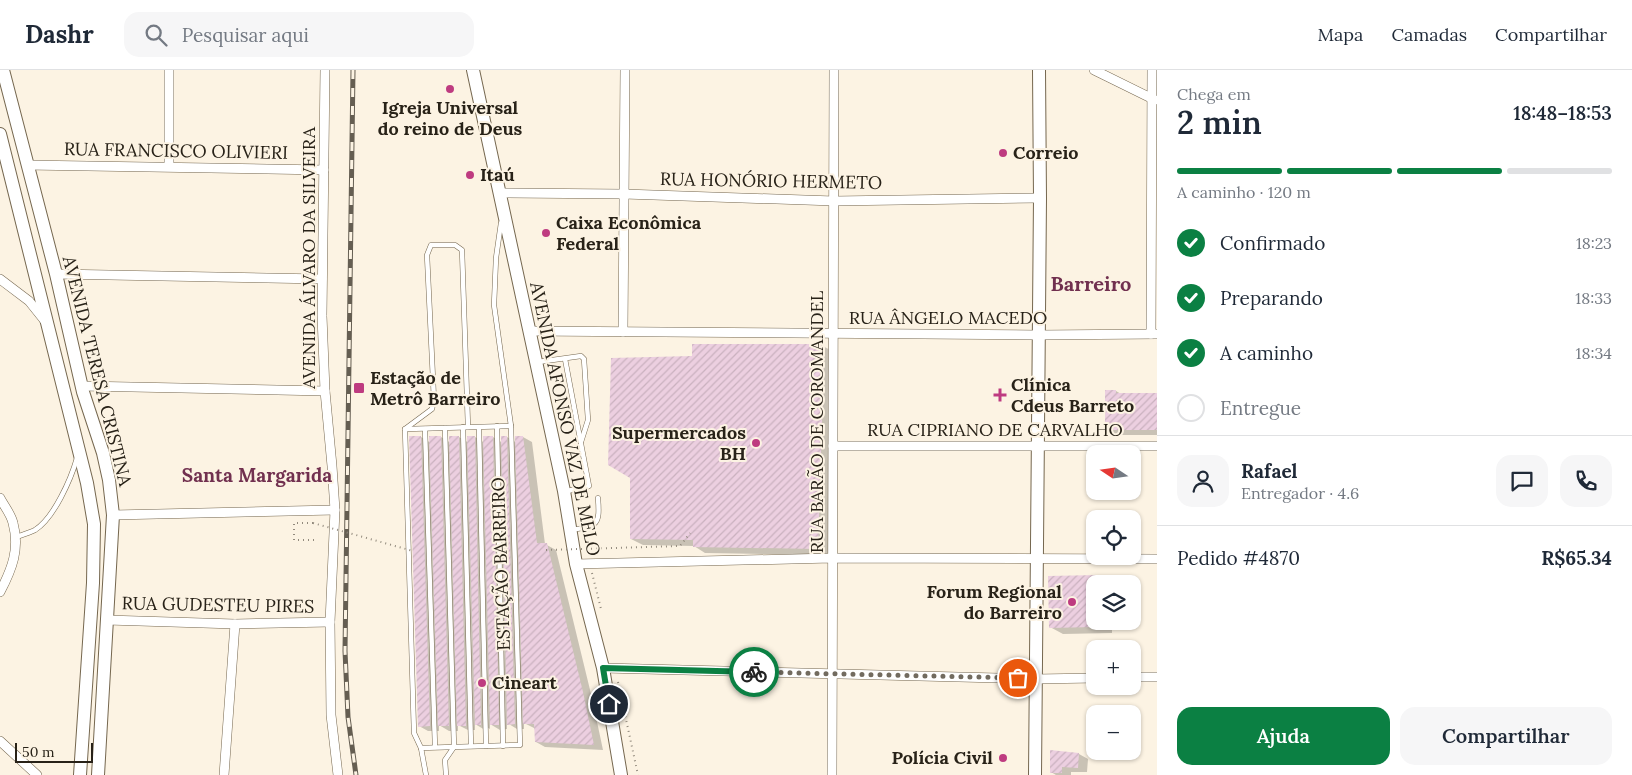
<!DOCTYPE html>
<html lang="pt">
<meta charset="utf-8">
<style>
:root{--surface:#fff;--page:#f6f6f7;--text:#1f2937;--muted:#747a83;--line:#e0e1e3;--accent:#0b8043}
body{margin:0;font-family:Lora,serif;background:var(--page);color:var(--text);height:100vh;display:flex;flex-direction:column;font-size:19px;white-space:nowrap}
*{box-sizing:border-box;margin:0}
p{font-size:16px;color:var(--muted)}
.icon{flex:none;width:28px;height:28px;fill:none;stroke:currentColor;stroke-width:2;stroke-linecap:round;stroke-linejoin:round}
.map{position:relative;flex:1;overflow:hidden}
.sheet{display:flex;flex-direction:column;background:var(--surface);width:475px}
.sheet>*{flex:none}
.needle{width:32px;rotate:283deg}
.fabs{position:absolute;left:1086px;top:375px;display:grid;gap:10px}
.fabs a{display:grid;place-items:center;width:55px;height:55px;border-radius:10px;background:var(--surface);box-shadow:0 1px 4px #0004;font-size:25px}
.scale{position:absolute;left:15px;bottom:12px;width:78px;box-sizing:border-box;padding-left:5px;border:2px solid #282218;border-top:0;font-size:14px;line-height:18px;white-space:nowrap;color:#282218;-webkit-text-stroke:4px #fcf3e3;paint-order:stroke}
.pin{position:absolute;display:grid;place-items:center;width:42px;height:42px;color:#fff;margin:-21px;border:2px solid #fff;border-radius:50%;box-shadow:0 1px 5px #0007}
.courier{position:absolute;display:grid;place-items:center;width:50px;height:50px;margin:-25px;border:4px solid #0b8043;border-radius:50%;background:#fff;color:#222;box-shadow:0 1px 6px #0007}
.overview em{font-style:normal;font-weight:600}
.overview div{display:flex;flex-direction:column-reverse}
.overview{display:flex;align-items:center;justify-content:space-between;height:85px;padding:0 20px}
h1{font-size:32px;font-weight:600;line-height:38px}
.bar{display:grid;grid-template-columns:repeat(4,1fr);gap:8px 5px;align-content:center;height:60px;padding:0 20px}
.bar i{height:6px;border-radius:4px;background:var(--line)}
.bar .selected{background:var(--accent)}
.bar p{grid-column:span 4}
.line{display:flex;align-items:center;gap:12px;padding:0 20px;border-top:1px solid var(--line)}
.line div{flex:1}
.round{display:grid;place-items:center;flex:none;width:52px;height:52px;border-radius:15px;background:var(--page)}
ol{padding:0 20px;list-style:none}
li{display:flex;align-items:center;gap:15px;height:55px}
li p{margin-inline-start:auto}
li .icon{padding:5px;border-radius:50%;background:var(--accent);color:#fff;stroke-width:4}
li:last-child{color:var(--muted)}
li i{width:28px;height:28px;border:2px solid var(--line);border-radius:50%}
.primary-button{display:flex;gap:10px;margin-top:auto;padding:10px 20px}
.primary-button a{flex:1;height:58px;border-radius:15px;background:var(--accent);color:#fff;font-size:20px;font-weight:600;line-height:58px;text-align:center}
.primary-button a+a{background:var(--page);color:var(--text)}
header{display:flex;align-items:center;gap:30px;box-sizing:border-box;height:70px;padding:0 25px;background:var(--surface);border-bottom:1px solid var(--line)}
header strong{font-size:24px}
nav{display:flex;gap:28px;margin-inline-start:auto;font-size:18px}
.search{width:350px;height:45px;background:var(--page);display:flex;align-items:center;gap:12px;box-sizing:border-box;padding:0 18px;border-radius:15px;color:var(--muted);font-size:19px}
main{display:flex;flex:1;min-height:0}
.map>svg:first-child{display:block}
</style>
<header>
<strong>Dashr</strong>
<div class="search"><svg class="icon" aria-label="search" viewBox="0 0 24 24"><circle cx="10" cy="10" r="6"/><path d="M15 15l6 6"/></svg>Pesquisar aqui</div>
<nav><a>Mapa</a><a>Camadas</a><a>Compartilhar</a></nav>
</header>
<main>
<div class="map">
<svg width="1157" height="705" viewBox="0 0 1157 705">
<defs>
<pattern id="building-hatch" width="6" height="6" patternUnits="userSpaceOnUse" patternTransform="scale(1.25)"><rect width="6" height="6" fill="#eccfe0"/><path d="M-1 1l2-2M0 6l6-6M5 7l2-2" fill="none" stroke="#cab1bf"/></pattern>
</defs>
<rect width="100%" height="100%" fill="#fcf3e3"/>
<g fill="#0003">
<path d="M821,275L832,281L829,485L705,483L694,476L643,475L631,469L693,287Z"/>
<path d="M1116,321L1121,324H1157V365H1116L1106,360Z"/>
<path d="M421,367L431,373L441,367L451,373L459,367L469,373L475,367L485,373L493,367L503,373L507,367L517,373L523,367L532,372L545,474L556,480L592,628L603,680L545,677L536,672V659L524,653V659H517L507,653V659L500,660L490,654V659L483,655V658L487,660H485L475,654V660H468L458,655V661H449L439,655V661H428L419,656Z"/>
<path d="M1099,506L1111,514H1095V551H1112V563L1063,564L1050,557Z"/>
<path d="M1079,684L1088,689L1087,702H1071V705H1056L1051,702Z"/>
</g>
<g fill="url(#building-hatch)">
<path d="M692,274H821V283H824L818,479L693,477V470L630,469V408L608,395L611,288L692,286Z"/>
<path d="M1105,320H1116V323H1157V360H1105Z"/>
<path d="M409,366H421L430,656L418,657Z"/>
<path d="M429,366H441L449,656H438Z"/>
<path d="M449,366H459L466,656H457Z"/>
<path d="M467,366H475L481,655H475Z"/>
<path d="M483,366H493L499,655H490Z"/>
<path d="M501,366H507L515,654L507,655Z"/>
<path d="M515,366H523L537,473H547L583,622L594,675L535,672L534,654H523Z"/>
<path d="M1099,505V514H1095V557L1049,558L1048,506Z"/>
<path d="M1050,680L1079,683L1078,698L1062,697V703H1050Z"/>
</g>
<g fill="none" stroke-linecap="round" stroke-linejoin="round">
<defs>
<g id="lane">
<path d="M565,289L589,416L585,418L566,421"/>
<path d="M538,292L581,286L584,289L588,350L581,372"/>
<path d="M497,356L503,676"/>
<path d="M463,357L471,676"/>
<path d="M445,358L454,677L445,690L446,705"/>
<path d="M479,358L486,676"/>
<path d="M405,359L432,339L434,330L427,185L431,175H455L462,180L468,357"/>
<path d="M405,359L414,663L421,678L426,705"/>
<path d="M407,359L511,356"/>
<path d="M425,359L435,677"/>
<path d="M571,460C598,456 600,455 598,428"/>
<path d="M16,467C22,465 29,463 35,460C54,448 71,409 77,388"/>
<path d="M421,678L520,675L511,356L494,235L496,188L501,153"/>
</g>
<g id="street">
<path d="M325,0L322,246L325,321L332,396L335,440L330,552L331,645L338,705"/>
<path d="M1094,0L1155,30"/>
<path d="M27,95L324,100"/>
<path d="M169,96V0"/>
<path d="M500,123L624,124L834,131L1040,128"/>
<path d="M56,204L322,209"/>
<path d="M0,209L29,231L45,251"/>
<path d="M529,261L1038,265L1157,264"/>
<path d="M623,262L625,0"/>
<path d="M1151,264L1152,0"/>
<path d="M82,316L325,321"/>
<path d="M833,376H1157"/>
<path d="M0,428C4,436 11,444 13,453C20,479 12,499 0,522"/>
<path d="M113,445L335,440"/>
<path d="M576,494L832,488L1157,489"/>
<path d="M107,550L235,554L330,552"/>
<path d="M603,598L1036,609L1095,608"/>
<path d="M1132,607H1157"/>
<path d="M0,671L37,705"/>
<path d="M224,705L235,554"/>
<path d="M832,705L834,0"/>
</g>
<g id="secondary">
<path d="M3,0L56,204L83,322L103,383L109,410L113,445L98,705"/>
<path d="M473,0L564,421L576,494L603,598L621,705"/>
<path d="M0,64L87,413L94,454L93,513L80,705"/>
<path d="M1035,705L1040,128L1039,0"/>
</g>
</defs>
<use href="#lane" stroke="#75674f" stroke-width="5.5"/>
<use href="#street" stroke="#75674f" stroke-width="10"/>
<use href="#secondary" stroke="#75674f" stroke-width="14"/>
<g stroke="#928a7d" stroke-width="2" stroke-dasharray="1 4" stroke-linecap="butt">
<path d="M313,453H294V470H315"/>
<path d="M592,503L601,539"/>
<path d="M618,612L638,705"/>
</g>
<use href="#lane" stroke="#fff" stroke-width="4.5"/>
<use href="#street" stroke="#fff" stroke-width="9"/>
<use href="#secondary" stroke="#fff" stroke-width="12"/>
<defs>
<path id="rail" d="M353,0L345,581L348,647L356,705"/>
</defs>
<use href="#rail" stroke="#655e52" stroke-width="5"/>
<use href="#rail" stroke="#fcf3e3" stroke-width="3" stroke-dasharray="9" stroke-linecap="butt"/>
<g stroke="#928a7d" stroke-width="2" stroke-dasharray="1 4" stroke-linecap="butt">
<path d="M313,453L413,481"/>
<path d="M546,480L680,476L690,463"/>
</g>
</g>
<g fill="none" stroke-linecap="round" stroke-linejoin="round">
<path stroke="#726b5f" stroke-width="5" stroke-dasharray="0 9" d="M754,602L1018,608"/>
<path stroke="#0b8043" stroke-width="6" d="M609,634L603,598L754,602"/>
</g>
<g fill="#be3b80" stroke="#fcf3e3" stroke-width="2">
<circle cx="450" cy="19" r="5"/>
<circle cx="1003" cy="83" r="5"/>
<circle cx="470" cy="105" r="5"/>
<circle cx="546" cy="163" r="5"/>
<rect x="353" y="312" width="12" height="12" rx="2.5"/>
<path d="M997.5 317.5h5v5h5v5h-5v5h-5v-5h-5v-5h5z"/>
<circle cx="756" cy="373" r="5"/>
<circle cx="1072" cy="532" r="5"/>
<circle cx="482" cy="613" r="5"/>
<circle cx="1003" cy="688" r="5"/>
</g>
<g text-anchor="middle" stroke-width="4" stroke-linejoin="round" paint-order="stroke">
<g font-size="18" font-weight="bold" fill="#282218" stroke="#fcf3e3" text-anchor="start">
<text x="450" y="44" text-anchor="middle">Igreja Universal<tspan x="450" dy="21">do reino de Deus</tspan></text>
<text x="1013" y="89">Correio</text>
<text x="480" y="111">Itaú</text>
<text x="556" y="159">Caixa Econômica<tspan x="556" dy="21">Federal</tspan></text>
<text x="370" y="314">Estação de<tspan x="370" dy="21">Metrô Barreiro</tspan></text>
<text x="1011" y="321">Clínica<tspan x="1011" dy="21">Cdeus Barreto</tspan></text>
<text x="746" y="369" text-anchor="end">Supermercados<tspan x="746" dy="21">BH</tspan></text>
<text x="1062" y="528" text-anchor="end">Forum Regional<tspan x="1062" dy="21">do Barreiro</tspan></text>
<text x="492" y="619">Cineart</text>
<text x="993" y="694" text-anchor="end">Polícia Civil</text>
</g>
<g font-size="18" fill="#282218" stroke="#fcf3e3">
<text transform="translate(176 81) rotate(1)" y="6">RUA FRANCISCO OLIVIERI</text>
<text transform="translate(771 111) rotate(1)" y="6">RUA HONÓRIO HERMETO</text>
<text transform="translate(309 188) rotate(-90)" y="6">AVENIDA ÁLVARO DA SILVEIRA</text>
<text x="948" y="254">RUA ÂNGELO MACEDO</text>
<text transform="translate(97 301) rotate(76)" y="6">AVENIDA TERESA CRISTINA</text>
<text transform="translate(565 349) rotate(78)" y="6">AVENIDA AFONSO VAZ DE MELO</text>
<text transform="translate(817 352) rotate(-90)" y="6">RUA BARÃO DE COROMANDEL</text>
<text x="995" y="366">RUA CIPRIANO DE CARVALHO</text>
<text transform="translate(501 494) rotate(-92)" y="6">ESTAÇÃO BARREIRO</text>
<text transform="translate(218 535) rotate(1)" y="6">RUA GUDESTEU PIRES</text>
</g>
<g font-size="19" font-weight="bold" fill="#71304f" stroke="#fcf3e3">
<text x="257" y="412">Santa Margarida</text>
</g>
<g font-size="20" font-weight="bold" fill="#71304f" stroke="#fcf3e3">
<text x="1091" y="221">Barreiro</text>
</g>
</g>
</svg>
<div class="fabs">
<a><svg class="needle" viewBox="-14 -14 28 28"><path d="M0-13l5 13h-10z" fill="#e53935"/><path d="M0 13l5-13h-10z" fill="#747a83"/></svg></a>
<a><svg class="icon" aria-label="locate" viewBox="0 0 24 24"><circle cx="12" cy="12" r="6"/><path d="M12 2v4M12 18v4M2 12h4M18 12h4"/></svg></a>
<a><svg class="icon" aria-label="layers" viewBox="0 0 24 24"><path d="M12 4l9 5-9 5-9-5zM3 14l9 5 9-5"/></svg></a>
<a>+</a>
<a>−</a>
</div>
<div class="scale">50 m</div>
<div class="pin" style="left:1018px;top:608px;background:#ea580c"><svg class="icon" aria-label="bag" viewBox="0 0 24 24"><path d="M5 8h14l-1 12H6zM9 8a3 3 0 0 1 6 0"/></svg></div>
<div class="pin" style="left:609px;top:634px;background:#1f2937"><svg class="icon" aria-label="home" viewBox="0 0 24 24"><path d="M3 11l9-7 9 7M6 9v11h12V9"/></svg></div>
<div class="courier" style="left:754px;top:602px"><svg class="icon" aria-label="bike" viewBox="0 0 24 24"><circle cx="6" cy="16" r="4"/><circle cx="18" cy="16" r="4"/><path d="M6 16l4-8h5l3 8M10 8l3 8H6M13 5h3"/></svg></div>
</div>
<section class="sheet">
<div class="overview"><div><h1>2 min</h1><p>Chega em</p></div><em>18:48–18:53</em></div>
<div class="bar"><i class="selected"></i><i class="selected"></i><i class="selected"></i><i></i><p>A caminho · 120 m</p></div>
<ol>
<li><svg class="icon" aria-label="check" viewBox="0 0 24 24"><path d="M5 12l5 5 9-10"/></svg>Confirmado<p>18:23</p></li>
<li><svg class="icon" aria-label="check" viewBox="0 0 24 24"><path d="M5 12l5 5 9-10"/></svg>Preparando<p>18:33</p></li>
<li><svg class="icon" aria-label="check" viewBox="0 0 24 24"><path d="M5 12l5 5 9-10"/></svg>A caminho<p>18:34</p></li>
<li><i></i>Entregue</li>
</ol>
<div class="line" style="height:90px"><a class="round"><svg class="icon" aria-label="person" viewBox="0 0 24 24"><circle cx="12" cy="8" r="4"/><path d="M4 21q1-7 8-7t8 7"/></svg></a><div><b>Rafael</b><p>Entregador · 4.6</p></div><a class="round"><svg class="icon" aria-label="chat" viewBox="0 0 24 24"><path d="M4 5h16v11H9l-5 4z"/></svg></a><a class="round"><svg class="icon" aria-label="phone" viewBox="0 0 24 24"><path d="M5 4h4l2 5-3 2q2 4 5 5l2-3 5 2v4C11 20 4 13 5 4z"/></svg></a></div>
<div class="line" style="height:65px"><div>Pedido #4870</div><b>R$65.34</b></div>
<div class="primary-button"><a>Ajuda</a><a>Compartilhar</a></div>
</section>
</main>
